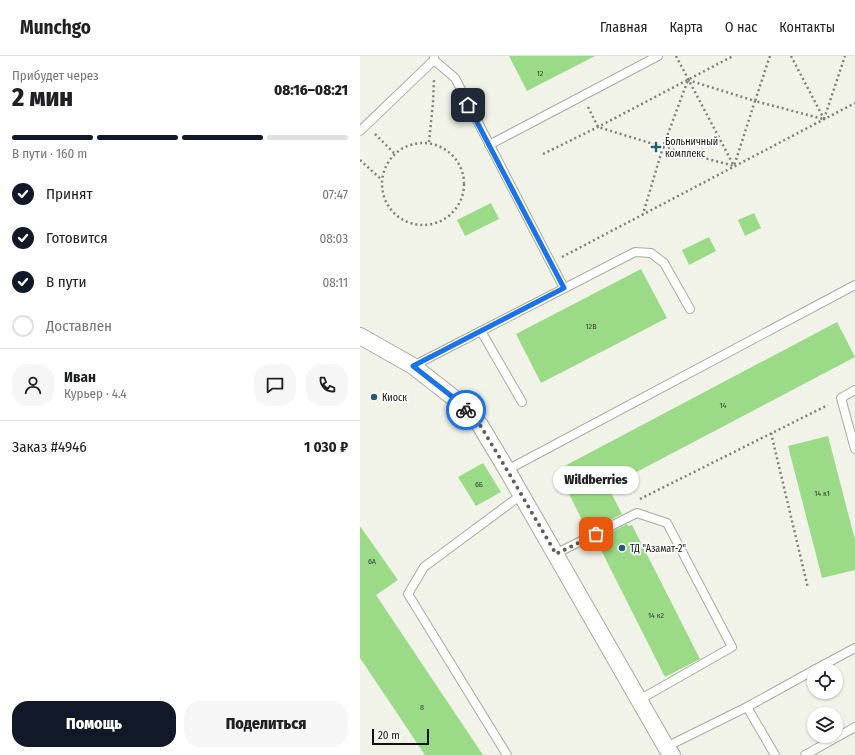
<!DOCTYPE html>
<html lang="ru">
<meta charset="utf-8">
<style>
:root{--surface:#fff;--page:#f6f6f6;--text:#202124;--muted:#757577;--line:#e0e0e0;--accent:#111827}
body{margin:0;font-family:"Fira Sans Condensed",sans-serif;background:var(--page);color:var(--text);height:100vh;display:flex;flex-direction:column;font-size:15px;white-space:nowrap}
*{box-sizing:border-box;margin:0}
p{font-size:13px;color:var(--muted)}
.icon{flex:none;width:22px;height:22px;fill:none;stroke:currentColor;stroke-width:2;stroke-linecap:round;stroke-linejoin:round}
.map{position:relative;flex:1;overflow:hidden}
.details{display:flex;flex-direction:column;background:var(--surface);width:360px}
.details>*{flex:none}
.controls{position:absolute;left:447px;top:607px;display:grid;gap:8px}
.controls a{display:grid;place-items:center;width:36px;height:36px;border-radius:50%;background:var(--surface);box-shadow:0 1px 3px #0004;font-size:20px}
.scale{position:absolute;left:12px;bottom:10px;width:57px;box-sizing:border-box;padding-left:4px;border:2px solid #10100d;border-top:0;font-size:11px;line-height:14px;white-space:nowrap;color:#10100d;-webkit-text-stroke:3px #fff;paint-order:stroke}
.pin{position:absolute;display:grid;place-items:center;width:34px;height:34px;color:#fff;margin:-17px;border-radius:8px;box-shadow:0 2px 6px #0006}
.courier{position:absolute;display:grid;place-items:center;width:40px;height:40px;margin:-20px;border:3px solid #1a73e8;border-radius:50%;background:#fff;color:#222;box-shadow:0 1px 5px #0007}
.bubble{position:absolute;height:28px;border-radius:14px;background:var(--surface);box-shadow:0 1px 3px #0004;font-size:13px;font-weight:800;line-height:28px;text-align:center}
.headline em{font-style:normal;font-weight:800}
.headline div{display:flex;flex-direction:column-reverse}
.headline{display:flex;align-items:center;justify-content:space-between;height:68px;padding:0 12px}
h1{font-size:26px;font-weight:800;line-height:30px}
.bar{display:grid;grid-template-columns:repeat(4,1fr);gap:6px 4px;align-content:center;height:48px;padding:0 12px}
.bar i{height:5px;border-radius:3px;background:var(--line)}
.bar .active{background:var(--accent)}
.bar p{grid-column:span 4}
.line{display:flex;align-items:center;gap:10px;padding:0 12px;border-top:1px solid var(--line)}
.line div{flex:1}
.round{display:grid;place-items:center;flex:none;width:42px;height:42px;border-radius:16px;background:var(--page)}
ol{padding:0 12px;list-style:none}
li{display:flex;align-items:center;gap:12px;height:44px}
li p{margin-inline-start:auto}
li .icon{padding:4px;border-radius:50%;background:var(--accent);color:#fff;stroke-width:4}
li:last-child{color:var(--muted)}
li i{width:22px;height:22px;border:2px solid var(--line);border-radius:50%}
.action{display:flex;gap:8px;margin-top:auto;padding:8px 12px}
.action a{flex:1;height:46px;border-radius:16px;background:var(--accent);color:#fff;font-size:16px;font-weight:800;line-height:46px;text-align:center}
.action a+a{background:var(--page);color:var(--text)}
header{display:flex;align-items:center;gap:24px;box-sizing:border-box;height:56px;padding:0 20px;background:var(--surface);border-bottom:1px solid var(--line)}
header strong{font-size:19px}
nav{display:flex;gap:22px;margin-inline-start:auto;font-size:14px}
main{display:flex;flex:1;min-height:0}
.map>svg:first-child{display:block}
</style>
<header>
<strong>Munchgo</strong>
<nav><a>Главная</a><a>Карта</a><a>О нас</a><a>Контакты</a></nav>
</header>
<main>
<section class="details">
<div class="headline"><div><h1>2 мин</h1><p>Прибудет через</p></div><em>08:16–08:21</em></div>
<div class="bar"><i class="active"></i><i class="active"></i><i class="active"></i><i></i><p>В пути · 160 m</p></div>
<ol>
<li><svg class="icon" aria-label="check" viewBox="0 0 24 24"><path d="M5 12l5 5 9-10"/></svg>Принят<p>07:47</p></li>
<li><svg class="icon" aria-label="check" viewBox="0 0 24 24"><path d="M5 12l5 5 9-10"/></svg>Готовится<p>08:03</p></li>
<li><svg class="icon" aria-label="check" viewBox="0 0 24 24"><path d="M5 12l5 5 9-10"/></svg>В пути<p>08:11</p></li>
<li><i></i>Доставлен</li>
</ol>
<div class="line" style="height:72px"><a class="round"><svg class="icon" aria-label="person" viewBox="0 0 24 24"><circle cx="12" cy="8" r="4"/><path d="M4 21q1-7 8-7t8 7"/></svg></a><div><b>Иван</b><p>Курьер · 4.4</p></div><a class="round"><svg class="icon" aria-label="chat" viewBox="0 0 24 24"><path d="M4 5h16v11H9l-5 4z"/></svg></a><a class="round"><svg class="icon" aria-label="phone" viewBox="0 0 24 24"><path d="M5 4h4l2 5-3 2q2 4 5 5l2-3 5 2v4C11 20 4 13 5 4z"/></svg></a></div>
<div class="line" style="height:52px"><div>Заказ #4946</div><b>1 030 ₽</b></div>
<div class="action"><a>Помощь</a><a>Поделиться</a></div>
</section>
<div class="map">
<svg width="495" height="699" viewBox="0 0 495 699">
<rect width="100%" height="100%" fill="#f1f3e9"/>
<g fill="#9bdb88">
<path d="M149,0H235L167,35Z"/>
<path d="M131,147L139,163L105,180L97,164Z"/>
<path d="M394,157L401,172L385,180L378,164Z"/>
<path d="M349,181L356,195L329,209L322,194Z"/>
<path d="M281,213L307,262L181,327L156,278Z"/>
<path d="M477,266L495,301L248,431L262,458L231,474L227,467L224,468L197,414Z"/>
<path d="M468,380L495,484V514L462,522L428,390Z"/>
<path d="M123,407L141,436L116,450L98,421Z"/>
<path d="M267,468L268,470L272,469L340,603L305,621L236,484Z"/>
<path d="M0,470L38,524L16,539L123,699H65L0,602Z"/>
</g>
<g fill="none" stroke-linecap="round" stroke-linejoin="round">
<defs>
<g id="service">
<path d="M74,4L95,22L204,232"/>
<path d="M0,75L74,4V0"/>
<path d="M129,89L298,0"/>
<path d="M121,275L162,346"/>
<path d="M53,310L275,196L291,197L304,207L330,253"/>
<path d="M495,334L481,342L495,393"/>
<path d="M147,414L495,229"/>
<path d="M195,498L277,457L307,467L372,591L279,644"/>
<path d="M454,614L495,592"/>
<path d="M387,651L415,699"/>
<path d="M306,691L387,651L454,614"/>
<path d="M147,699L48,538L64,511L161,439"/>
<path d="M445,699L495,671"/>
</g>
<path id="minor" d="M0,280L53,310L99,346L120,369L147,414L306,691L312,699"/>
</defs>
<use href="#service" stroke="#a9aba1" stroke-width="10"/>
<use href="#minor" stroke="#a9aba1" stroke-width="18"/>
<g stroke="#80817a" stroke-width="2.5" stroke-dasharray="2 3" stroke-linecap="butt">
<path d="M316,0L374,110"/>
<path d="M410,0L395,45L463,63"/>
<path d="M431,0L464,63"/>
<path d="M328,24L395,45L374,110L303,91Z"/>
<path d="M228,51L238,71L303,91L283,158"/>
<path d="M464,63L485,0"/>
<path d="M15,78L34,97"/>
<path d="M69,86L73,47L74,23"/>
<circle cx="63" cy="128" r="41"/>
<path d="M183,98L238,71L373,0"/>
<path d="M0,104L22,124"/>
<path d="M202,201L495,47"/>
<path d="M411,377L448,532"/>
<path d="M280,443L468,349"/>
</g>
<use href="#service" stroke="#fff" stroke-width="8"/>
<use href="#minor" stroke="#fff" stroke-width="16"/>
</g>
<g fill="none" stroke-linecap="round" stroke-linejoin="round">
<path stroke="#5f5f5a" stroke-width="4" stroke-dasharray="0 7.2" d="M106,354L120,369L147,414L196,498L236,478"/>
<path stroke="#1a73e8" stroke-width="5" d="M106,354L99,346L53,310L204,232L108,49"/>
</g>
<g fill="#265c78" stroke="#fff" stroke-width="1.5">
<path d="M294 85h4v4h4v4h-4v4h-4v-4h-4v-4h4z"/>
<circle cx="14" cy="341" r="4"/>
<circle cx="262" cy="492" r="4"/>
</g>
<g text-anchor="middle" stroke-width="3.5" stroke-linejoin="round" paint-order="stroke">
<g font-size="8" fill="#33432c">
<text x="180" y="20">12</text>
<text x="231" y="273">12В</text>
<text x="363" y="352">14</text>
<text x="119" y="431">6Б</text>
<text x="462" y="440">14 к1</text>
<text x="12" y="508">6А</text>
<text x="296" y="562">14 к2</text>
<text x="62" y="654">8</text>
</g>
<g font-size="10" fill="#10100d" stroke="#fff" text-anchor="start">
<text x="305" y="89">Больничный<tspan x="305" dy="12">комплекс</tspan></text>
<text x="22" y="345">Киоск</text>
<text x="270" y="496">ТД "Азамат-2"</text>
</g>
</g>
</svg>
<div class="controls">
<a><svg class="icon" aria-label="locate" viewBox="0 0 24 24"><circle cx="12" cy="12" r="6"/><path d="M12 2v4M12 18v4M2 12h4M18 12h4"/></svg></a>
<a><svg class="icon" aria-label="layers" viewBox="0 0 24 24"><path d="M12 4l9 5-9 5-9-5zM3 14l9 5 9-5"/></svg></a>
</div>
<div class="scale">20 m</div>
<div class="pin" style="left:236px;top:478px;background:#ea580c"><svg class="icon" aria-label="bag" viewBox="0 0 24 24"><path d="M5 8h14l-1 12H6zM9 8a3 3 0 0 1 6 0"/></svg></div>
<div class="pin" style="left:108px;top:49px;background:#1f2937"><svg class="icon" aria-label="home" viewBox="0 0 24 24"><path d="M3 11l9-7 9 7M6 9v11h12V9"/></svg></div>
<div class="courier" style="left:106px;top:354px"><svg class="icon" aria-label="bike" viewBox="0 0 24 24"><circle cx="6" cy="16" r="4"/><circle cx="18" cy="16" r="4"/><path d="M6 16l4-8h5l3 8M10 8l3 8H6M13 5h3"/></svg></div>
<div class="bubble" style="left:193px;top:410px;width:86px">Wildberries</div>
</div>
</main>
